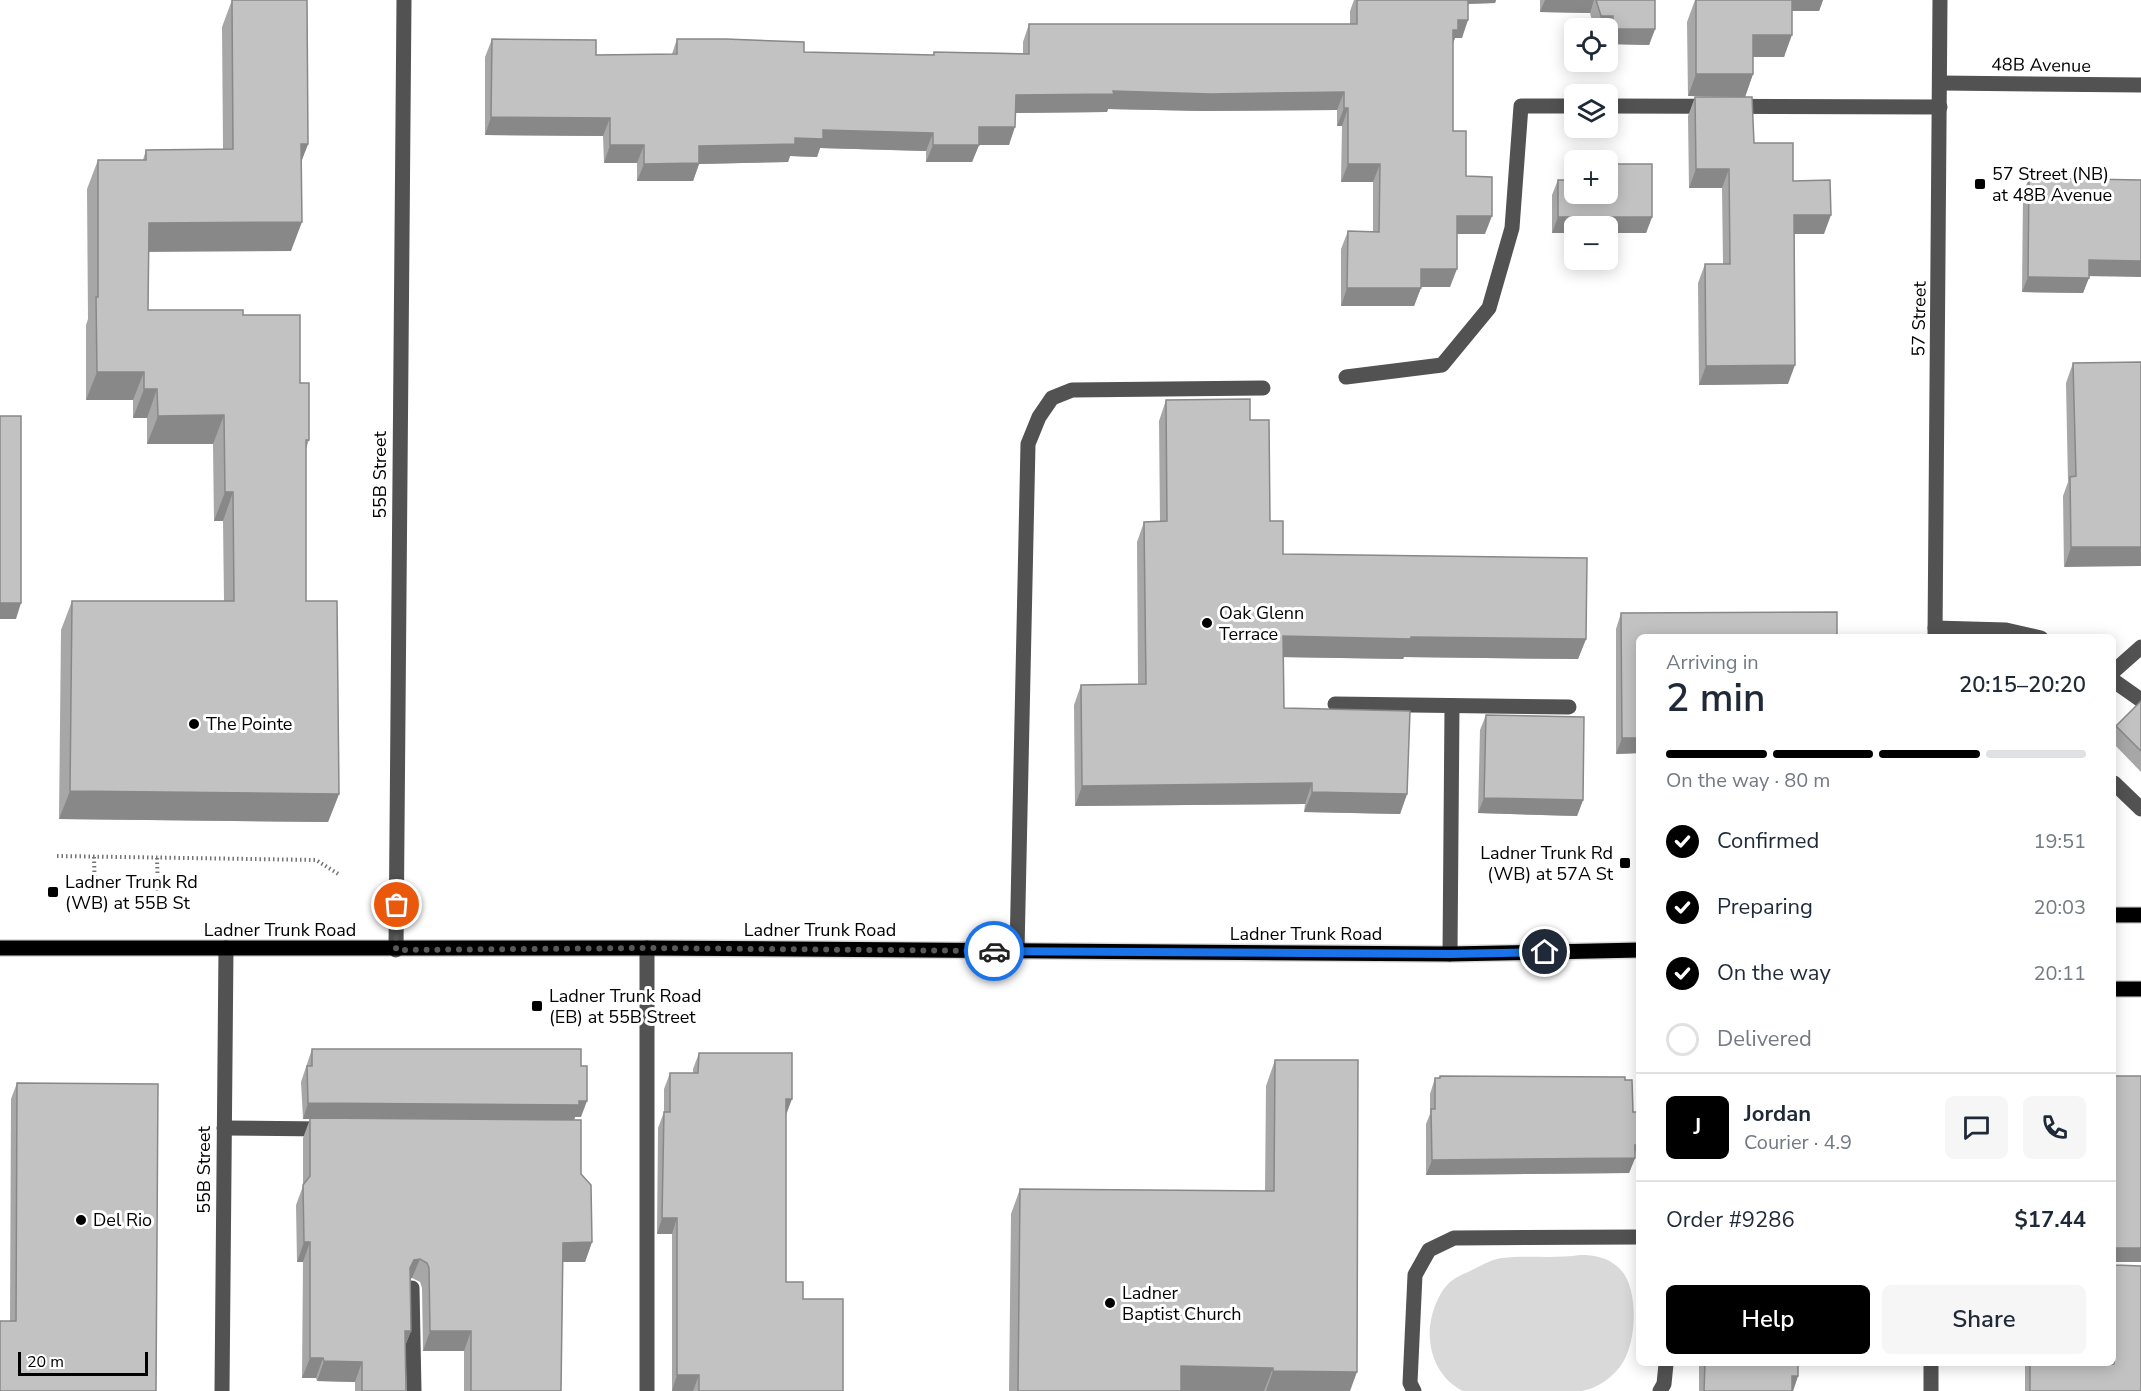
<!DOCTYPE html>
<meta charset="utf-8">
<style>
:root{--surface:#fff;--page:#f6f6f7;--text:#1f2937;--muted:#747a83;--line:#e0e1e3;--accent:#000}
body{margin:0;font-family:"Nunito Sans",sans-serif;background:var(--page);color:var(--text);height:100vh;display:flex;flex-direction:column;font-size:22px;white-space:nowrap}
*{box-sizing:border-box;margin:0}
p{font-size:20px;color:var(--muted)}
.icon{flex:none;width:33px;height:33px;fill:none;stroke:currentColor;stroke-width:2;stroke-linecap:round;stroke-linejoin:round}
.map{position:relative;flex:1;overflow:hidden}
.details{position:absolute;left:1636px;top:634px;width:480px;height:732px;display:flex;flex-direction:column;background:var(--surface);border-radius:9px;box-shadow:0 3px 15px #0003}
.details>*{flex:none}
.tools{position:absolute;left:1564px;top:18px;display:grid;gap:12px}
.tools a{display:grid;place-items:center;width:54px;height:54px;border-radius:9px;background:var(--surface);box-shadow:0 3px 15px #0003;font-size:30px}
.scale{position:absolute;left:18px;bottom:15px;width:130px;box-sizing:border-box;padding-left:6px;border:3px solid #000;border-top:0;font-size:16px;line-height:21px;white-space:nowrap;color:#000;-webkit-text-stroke:4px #fff;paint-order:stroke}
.pin{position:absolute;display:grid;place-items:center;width:51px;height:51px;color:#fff;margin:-26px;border:3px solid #fff;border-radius:50%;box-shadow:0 2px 6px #0007}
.courier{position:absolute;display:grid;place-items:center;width:60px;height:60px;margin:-30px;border:4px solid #1a73e8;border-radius:50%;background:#fff;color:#222;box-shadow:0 2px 8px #0007}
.head em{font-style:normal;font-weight:600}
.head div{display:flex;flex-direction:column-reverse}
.head{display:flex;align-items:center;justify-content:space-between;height:102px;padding:0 30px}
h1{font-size:39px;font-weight:600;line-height:45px}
.bar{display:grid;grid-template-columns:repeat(4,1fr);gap:9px 6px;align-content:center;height:72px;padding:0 30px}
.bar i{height:8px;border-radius:4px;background:var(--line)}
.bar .active{background:var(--accent)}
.bar p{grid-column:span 4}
.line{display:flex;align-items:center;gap:15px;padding:0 30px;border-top:2px solid var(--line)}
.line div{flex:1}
.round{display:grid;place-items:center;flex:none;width:63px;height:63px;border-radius:9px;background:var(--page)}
ol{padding:0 30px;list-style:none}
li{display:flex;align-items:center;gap:18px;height:66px}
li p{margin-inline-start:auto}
li .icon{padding:6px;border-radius:50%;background:var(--accent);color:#fff;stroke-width:4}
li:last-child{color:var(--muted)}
li i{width:33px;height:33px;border:3px solid var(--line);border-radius:50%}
.button{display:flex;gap:12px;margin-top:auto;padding:12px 30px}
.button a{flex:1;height:69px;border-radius:9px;background:var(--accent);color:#fff;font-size:24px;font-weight:600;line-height:69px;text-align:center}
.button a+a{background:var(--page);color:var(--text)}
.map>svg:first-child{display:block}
</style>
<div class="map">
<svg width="2141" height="1391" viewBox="0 0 2141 1391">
<rect width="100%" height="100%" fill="#fff"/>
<path fill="#d9d9d9" d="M1580,1255C1595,1255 1607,1257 1619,1268C1639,1286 1637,1340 1623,1362C1615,1376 1598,1388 1582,1391H1463C1444,1382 1431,1361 1430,1339C1428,1322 1436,1296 1448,1284C1456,1276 1467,1273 1476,1268C1484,1264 1493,1259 1502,1258C1527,1255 1554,1259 1580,1255Z"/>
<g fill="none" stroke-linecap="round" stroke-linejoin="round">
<defs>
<g id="major">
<path d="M2114,915H2141"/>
<path d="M0,948H647L1450,954L1640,950"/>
<path d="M2114,989H2141"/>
</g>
</defs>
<use href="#major" stroke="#dbdbdb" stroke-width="18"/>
<g stroke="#747474" stroke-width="4" stroke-dasharray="1.5 3" stroke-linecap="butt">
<path d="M57,856L316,860L340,875"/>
<path d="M94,857L95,892"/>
<path d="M157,858L158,892"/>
</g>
<g stroke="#525252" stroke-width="15">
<path d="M1940,83L2141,85"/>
<path d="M1608,106L1940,107"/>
<path d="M1346,377L1442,365L1489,308L1512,228L1521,106H1575"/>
<path d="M1935,628L2006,630L2041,638"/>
<path d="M1935,638L1940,0"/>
<path d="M2114,671L2141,647"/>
<path d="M2114,681L2141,700"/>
<path d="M1335,704L1569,707"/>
<path d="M2114,783L2141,809"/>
<path d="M647,948V1391"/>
<path d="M396,950L404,0"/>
<path d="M1017,951L1028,444L1039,417L1052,398L1072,390L1263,388"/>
<path d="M1450,954L1452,706"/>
<path d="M224,1128L325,1129"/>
<path d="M412,1288L414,1391"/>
<path d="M222,1391L226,948"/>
<path d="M1414,1391L1410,1383L1415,1275L1429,1250L1454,1238L1640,1237"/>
<path d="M1660,1391L1664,1384L1666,1364"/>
<path d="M1931,1391V1364"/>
</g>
<use href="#major" stroke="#000" stroke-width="15"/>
</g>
<g fill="#a7a7a7">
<path d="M232,0H307L308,144L301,162L291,251H149L148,310L243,315L300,383L309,440L306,449V601L339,794L328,822L59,819L61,630L72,601H224L223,521H214L213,444H147V418H133V400H86V325L88,319L87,189L98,160H143L146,150L223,149L222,27Z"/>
<path d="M1354,0H1496L1495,3L1468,4L1462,38H1455L1453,43V131L1466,176L1485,234H1457L1450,287H1421L1414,306H1341V249L1348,231L1373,232V182H1341L1342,126H1337V110L1204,111L1108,109L1107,112L1015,113L1009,145H979L972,162H926V151L820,148L817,157L790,156L788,162L699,164L693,181H637V163H604L603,136L485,135V57L492,39L596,55L672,54L677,39L804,52L933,55L934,52L1023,53V42L1029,24H1350V11Z"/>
<path d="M1540,0H1655V29L1649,45L1608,44V28H1594L1590,13L1540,12Z"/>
<path d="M1695,0H1823L1819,11H1792L1784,57H1753V74L1745,97L1688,96L1687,22Z"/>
<path d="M1695,97L1754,143L1793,181L1824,234H1794L1788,384L1699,385L1698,283L1705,264H1723L1722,188H1689L1688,116Z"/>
<path d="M2029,178L2089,276L2083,293L2022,292L2023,193Z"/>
<path d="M1558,180L1652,217L1646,233H1552V195Z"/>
<path d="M2141,362L2064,567L2063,496L2068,482L2066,383L2073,363Z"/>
<path d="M1166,400L1250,420L1270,521L1283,554L1586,639L1578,659L1404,657L1403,659L1284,657V708L1407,794L1400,814L1304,812L1305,804L1075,806L1074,705L1081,685L1138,684L1137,542L1144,522L1160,521L1159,421Z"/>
<path d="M1621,613L1640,638V753L1616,754V629Z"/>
<path d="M2141,701V772L2114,744V733L2116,726Z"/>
<path d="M1486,715L1583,800L1577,816L1478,813L1480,730Z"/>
<path d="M312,1049L581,1117H575L574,1120L581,1174L592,1242L585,1262H563L561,1391H464V1351H423L422,1288L420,1282L412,1278L410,1279L411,1331L405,1346L406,1391H355V1382L317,1381L316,1378H302L303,1262H297L296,1205L303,1186V1138L310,1119H303L301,1082Z"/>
<path d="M699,1053L786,1115V1282L803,1299L843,1391H672V1234H657L658,1128L664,1112V1089L670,1073H693V1069Z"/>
<path d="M1275,1060L1350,1391H1009L1011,1214L1020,1189L1265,1191L1266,1086Z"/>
<path d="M1440,1076L1625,1080L1633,1112L1635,1153V1158L1629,1173L1426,1175V1124L1430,1114V1094L1435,1078H1439Z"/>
<path d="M17,1083L156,1391L10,1321L11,1099Z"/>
<path d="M1699,1364H1798V1376L1793,1391H1699Z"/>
<path d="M2025,1364H2114L2141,1391H2025Z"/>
</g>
<g fill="#888">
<path d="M1462,0H1496L1495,3L1461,4Z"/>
<path d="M1545,0H1594L1590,13L1540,12Z"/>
<path d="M1788,0H1823L1819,11H1784Z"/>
<path d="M1601,16H1613L1608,31V28H1596Z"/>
<path d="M1458,20H1468L1462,38H1455L1451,48L1453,30Z"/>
<path d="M1613,29H1655L1649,45L1608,44Z"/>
<path d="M1753,35H1792L1784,57H1745Z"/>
<path d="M1696,74H1753L1745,97L1688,96Z"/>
<path d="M1113,91L1344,92L1337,110L1204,111L1108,109L1107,112L1009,113L1016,95Z"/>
<path d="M1344,108H1348L1342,126H1337Z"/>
<path d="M491,117L610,118L603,136L485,135Z"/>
<path d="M979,127H1015L1009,145H979L972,162H926L933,145Z"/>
<path d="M823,130L933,133L926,151L820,148L817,157L790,156L788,162L699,164L693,181H637L644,164L699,146L795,138Z"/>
<path d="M301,144H308L297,173Z"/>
<path d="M610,145H644L637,163H604Z"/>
<path d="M1348,164H1380L1373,182H1341Z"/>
<path d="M1696,169H1729L1722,188H1689Z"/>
<path d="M1794,215H1831L1824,234H1787Z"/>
<path d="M1457,216H1492L1485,234H1451Z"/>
<path d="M1558,217H1652L1646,233H1608V226H1575V233H1552Z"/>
<path d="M302,222L291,251L139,252L149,223Z"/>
<path d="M2089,260L2141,261V277L2084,276Z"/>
<path d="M1421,269H1457L1450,287H1414Z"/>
<path d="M2028,277L2089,278L2083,293L2022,292Z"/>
<path d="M1347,288H1421L1414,306H1341Z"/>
<path d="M1795,365L1788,384L1699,385L1706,366Z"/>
<path d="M97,372H144L133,400H86Z"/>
<path d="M144,389H157L147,418H133Z"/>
<path d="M224,415L213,444H147L158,416Z"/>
<path d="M225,492H233L223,521H214Z"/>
<path d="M2071,547H2141V566L2064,567Z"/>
<path d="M0,603H21L16,619H0Z"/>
<path d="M1283,636L1411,637L1586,639L1578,659L1404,657L1403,659L1276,657Z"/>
<path d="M1622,738H1640V753L1616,754Z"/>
<path d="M1312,783L1305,804L1075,806L1082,786Z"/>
<path d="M70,791L339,794L328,822L59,819Z"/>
<path d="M1312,792L1407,794L1400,814L1304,812Z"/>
<path d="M1484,798L1583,800L1577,816L1478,813Z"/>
<path d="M786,1099H792L786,1115Z"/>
<path d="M587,1101L581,1117H575L574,1120L303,1119L308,1103Z"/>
<path d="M1638,1145L1633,1158H1635L1629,1173L1426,1175L1432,1160Z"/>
<path d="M662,1218H677L672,1234H657Z"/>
<path d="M304,1242H310L303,1262H297Z"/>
<path d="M592,1242L585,1262H556L563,1243Z"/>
<path d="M2115,1248H2141V1262H2114V1249Z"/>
<path d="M420,1259L412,1278L406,1280L410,1268L414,1260Z"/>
<path d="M405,1331H411L403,1351Z"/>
<path d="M430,1331H471L464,1351H423Z"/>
<path d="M310,1358H323L316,1378H302Z"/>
<path d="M324,1361L362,1362L355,1382L317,1381Z"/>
<path d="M1181,1366L1273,1368L1264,1391H1172Z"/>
<path d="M1273,1371L1357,1372L1350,1391H1266Z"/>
<path d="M677,1375H699L693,1391H672Z"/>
<path d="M1792,1376H1798L1793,1391H1786Z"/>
</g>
<g fill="#c2c2c2" stroke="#888" stroke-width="1.5">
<path d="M232,0H307L308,144H301L302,222L149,223L148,310H243V315H300V383H309V440H306V601H337L339,794L70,791L72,601H234L233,492H225L224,415L158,416L157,389H144V372H97L96,297H98V160H146V150L233,149Z"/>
<path d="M1357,0H1468V20H1458V30H1453V131H1466V176L1492,177V216H1457V269H1421V288H1347L1348,231L1379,232L1380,164H1348V108H1344V92L1211,94L1113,91L1114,94L1016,95L1015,127H979V145H933V133L823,130V139L795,138V144L699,146V163L644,164V145H610V118L491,117L492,39L596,40V55L677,54V39H726L804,42V52L934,55V52L1029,54V24H1357Z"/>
<path d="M1596,0H1655V29H1613V16H1601Z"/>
<path d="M1696,0H1792V35H1753V74H1696Z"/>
<path d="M1695,97H1752L1754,143H1793V181L1830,180L1831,215H1794L1795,365L1706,366L1705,264H1730L1729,169H1696Z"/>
<path d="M1608,164H1652V217H1558V180H1575V194H1608Z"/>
<path d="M2029,178L2141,180V261L2089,260V278L2028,277Z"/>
<path d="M2141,362V547H2071L2070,477L2076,476L2073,363Z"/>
<path d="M1250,399V420H1269L1270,521H1283V554L1587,558L1586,639L1411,637V639L1283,636L1284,708L1410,711L1407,794L1312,792V783L1082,786L1081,685L1146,684L1144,522L1167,521L1166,400Z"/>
<rect x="0" y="416" width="21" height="187"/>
<path d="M1837,612V638H1640V738H1622L1621,613Z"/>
<path d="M2141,701V751L2116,726Z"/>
<path d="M1486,715L1584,717L1583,800L1484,798Z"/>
<path d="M312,1049H581V1066H587V1101H579V1105L308,1103L307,1066H312Z"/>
<path d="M699,1053H792V1099H786V1282H803V1299H843V1391H699V1375H677V1218H662L664,1112H670V1073H698Z"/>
<path d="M1275,1060H1358L1357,1372L1273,1371V1368L1181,1366V1391H1018L1020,1189L1274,1191Z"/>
<path d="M1440,1076L1625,1077V1080H1632L1633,1112H1637L1638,1145H1635V1158L1432,1160L1431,1109H1435V1078H1440Z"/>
<path d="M2114,1076H2141V1248H2115L2114,1249Z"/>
<path d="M17,1083L158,1084L156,1391H0V1321H16Z"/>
<path d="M310,1118L581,1120V1174L591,1185L592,1242L563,1243L561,1391H471V1331H430L429,1268L427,1263L420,1259L414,1260L410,1268L411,1331H405L406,1391H362V1362L324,1361L323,1358H310V1242H304L303,1185L310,1176Z"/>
<path d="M2114,1263L2115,1265L2141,1266V1391H2030V1364H2114Z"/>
<path d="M1705,1364H1798V1376H1792V1391H1704Z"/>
</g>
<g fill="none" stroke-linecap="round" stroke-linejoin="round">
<path stroke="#595959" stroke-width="6" stroke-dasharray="0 10.8" d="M397,905L396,950L647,948L994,951"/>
<path stroke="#1a73e8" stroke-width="8" d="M994,951L1450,954L1545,952"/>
</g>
<g fill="#000" stroke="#fff" stroke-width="2">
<rect x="1974" y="178" width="12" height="12" rx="3"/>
<circle cx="1207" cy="623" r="6"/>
<circle cx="194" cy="724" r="6"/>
<rect x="1619" y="857" width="12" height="12" rx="3"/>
<rect x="47" y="886" width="12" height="12" rx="3"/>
<rect x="531" y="1000" width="12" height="12" rx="3"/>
<circle cx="81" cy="1220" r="6"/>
<circle cx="1110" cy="1303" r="6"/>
</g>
<g text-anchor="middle" stroke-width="6" stroke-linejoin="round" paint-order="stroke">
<g font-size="18" fill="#000" stroke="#fff">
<text transform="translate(2041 65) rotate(1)" y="6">48B Avenue</text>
<text transform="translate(1919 319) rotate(-89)" y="6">57 Street</text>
<text transform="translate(380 475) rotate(-90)" y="6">55B Street</text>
<text x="280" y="936">Ladner Trunk Road</text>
<text x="820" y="936">Ladner Trunk Road</text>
<text x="1306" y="940">Ladner Trunk Road</text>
<text transform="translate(204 1170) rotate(-90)" y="6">55B Street</text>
</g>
<g font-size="18" fill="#000" stroke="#fff" text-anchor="start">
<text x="1992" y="180">57 Street (NB)<tspan x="1992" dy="21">at 48B Avenue</tspan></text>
<text x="1219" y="619">Oak Glenn<tspan x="1219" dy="21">Terrace</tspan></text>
<text x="206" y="730">The Pointe</text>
<text x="1613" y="859" text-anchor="end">Ladner Trunk Rd<tspan x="1613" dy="21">(WB) at 57A St</tspan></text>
<text x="65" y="888">Ladner Trunk Rd<tspan x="65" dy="21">(WB) at 55B St</tspan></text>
<text x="549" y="1002">Ladner Trunk Road<tspan x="549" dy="21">(EB) at 55B Street</tspan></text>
<text x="93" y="1226">Del Rio</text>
<text x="1122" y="1299">Ladner<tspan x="1122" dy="21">Baptist Church</tspan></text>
</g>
</g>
</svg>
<div class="tools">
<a><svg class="icon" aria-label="locate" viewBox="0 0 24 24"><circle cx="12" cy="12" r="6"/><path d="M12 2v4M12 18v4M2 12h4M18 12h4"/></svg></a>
<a><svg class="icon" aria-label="layers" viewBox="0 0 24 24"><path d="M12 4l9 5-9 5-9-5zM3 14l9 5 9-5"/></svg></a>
<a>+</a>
<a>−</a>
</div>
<div class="scale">20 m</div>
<div class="pin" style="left:397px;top:905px;background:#ea580c"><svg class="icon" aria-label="bag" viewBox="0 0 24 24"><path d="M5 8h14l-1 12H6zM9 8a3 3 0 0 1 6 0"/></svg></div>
<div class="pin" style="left:1545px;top:952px;background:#1f2937"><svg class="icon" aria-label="home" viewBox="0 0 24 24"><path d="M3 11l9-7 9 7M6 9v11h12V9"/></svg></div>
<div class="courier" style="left:994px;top:951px"><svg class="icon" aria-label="car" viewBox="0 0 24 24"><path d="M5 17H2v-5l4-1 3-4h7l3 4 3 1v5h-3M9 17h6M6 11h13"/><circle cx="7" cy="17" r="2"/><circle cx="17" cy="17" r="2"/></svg></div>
<section class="details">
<div class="head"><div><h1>2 min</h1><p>Arriving in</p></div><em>20:15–20:20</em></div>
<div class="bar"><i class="active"></i><i class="active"></i><i class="active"></i><i></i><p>On the way · 80 m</p></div>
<ol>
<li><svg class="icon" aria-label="check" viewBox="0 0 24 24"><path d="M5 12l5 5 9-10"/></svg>Confirmed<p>19:51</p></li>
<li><svg class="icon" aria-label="check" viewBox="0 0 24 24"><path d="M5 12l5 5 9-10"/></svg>Preparing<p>20:03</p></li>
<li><svg class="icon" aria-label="check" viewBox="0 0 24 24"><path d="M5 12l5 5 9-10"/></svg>On the way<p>20:11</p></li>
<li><i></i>Delivered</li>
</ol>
<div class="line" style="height:108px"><b class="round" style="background:var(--accent);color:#fff">J</b><div><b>Jordan</b><p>Courier · 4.9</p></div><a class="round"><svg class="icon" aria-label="chat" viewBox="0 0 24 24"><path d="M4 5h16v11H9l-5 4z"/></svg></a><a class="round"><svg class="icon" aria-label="phone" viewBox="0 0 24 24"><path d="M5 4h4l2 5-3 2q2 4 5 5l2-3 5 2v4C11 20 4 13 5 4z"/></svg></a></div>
<div class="line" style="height:78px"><div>Order #9286</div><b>$17.44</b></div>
<div class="button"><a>Help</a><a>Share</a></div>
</section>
</div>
